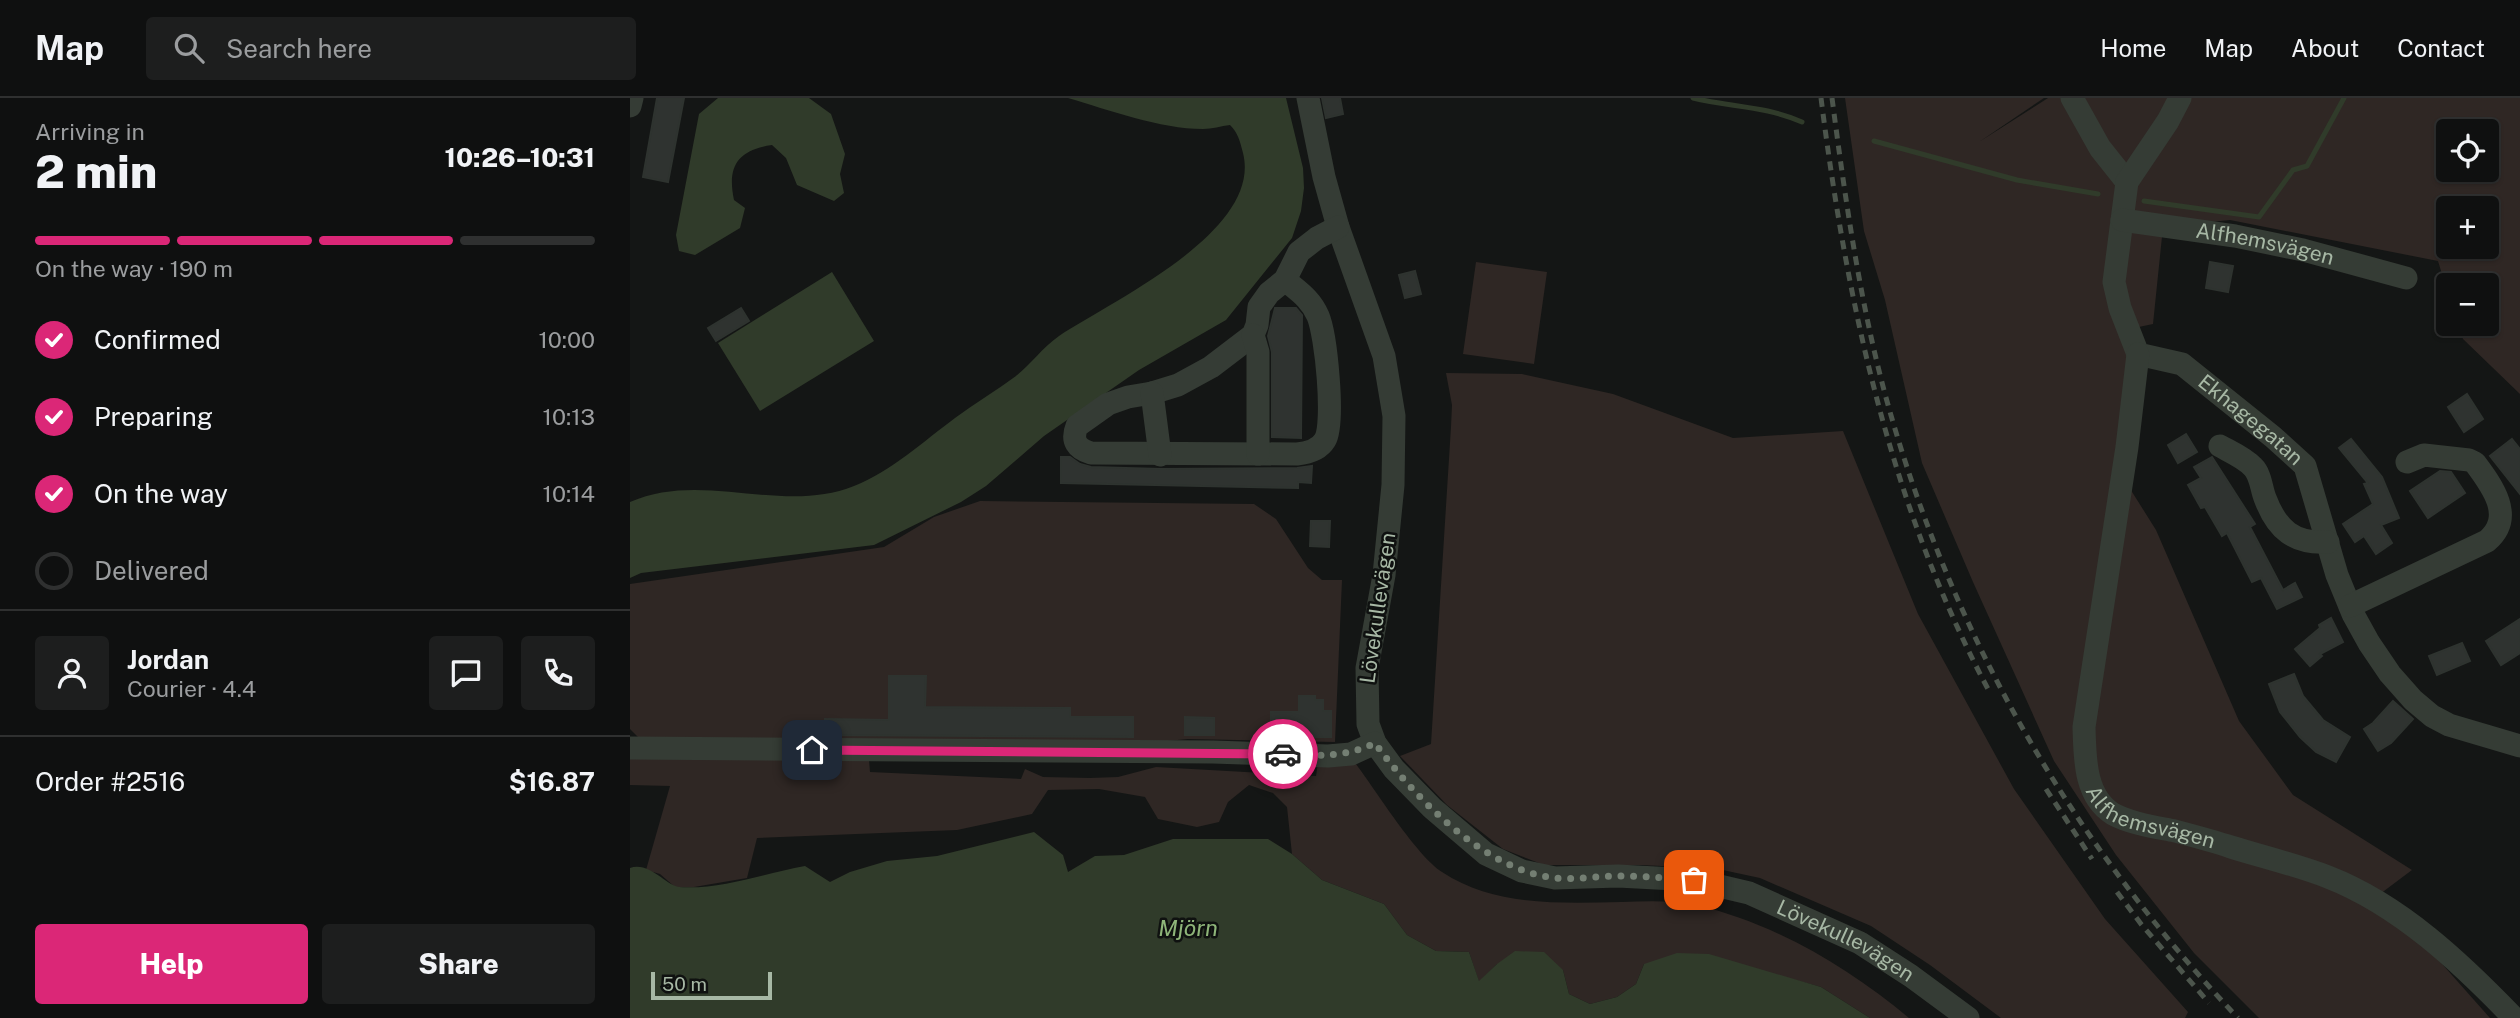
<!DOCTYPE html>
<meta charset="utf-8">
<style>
:root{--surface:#0f1010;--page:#1d1e1e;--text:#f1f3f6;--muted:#9b9d9f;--line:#2f3030;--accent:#db2777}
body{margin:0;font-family:"Public Sans",sans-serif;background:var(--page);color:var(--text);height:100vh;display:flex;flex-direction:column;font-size:26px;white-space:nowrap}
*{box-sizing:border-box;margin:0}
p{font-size:23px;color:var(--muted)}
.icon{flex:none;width:38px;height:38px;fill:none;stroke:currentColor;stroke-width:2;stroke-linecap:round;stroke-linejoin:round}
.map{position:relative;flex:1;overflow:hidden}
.side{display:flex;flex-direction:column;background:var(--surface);width:630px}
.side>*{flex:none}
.controls{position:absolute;left:1806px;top:21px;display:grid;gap:14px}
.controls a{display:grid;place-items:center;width:63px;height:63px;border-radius:7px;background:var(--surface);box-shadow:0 2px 5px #0004,0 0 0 2px var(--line);font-size:35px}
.scale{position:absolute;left:21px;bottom:18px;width:121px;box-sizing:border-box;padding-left:7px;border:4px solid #a7b8a5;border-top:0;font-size:19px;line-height:24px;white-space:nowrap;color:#a7b8a5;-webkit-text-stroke:5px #0f1110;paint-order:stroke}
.pin{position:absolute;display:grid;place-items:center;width:60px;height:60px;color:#fff;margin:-30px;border-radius:14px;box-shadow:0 4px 10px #0006}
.courier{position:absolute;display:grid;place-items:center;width:70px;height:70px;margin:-35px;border:5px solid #db2777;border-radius:50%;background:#fff;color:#222;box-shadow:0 2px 9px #0007}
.headline em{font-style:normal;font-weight:800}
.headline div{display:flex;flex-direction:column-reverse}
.headline{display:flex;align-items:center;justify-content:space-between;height:119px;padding:0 35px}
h1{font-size:46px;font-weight:800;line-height:52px}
.bar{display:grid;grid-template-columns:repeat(4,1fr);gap:10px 7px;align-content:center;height:84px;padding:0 35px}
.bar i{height:9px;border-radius:5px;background:var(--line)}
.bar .selected{background:var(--accent)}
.bar p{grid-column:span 4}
.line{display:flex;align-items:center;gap:18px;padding:0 35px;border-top:2px solid var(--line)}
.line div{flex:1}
.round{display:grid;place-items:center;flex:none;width:74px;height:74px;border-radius:7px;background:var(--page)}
ol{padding:0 35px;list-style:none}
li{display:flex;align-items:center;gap:21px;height:77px}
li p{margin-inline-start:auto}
li .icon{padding:7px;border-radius:50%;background:var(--accent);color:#fff;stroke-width:4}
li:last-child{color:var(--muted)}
li i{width:38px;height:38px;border:4px solid var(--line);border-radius:50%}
.action{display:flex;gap:14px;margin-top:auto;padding:14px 35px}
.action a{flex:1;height:80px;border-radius:7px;background:var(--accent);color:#fff;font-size:28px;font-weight:800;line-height:80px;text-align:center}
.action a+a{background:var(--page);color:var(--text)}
header{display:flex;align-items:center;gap:42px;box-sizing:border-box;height:98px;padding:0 35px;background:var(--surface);border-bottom:2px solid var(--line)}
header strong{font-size:33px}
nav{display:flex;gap:38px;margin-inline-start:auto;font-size:24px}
.search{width:490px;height:63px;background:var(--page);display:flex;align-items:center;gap:18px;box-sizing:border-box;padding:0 24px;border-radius:7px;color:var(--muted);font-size:26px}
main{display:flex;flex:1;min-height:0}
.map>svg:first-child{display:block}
</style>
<header>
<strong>Map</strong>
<div class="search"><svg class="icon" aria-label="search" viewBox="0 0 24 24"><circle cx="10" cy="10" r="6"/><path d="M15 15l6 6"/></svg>Search here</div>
<nav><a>Home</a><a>Map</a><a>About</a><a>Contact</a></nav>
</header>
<main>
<section class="side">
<div class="headline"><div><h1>2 min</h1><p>Arriving in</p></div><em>10:26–10:31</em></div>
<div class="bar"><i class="selected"></i><i class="selected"></i><i class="selected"></i><i></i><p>On the way · 190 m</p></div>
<ol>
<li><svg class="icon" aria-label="check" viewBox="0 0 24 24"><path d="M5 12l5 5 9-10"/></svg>Confirmed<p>10:00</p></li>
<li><svg class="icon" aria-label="check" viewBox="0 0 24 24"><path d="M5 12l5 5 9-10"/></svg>Preparing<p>10:13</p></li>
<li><svg class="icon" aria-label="check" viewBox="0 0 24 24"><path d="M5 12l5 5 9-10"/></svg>On the way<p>10:14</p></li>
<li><i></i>Delivered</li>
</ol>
<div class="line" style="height:126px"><a class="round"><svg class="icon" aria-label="person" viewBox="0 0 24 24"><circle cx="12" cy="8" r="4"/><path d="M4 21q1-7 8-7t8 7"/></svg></a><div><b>Jordan</b><p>Courier · 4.4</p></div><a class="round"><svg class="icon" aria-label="chat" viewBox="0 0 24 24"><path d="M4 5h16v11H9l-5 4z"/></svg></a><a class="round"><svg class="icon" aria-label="phone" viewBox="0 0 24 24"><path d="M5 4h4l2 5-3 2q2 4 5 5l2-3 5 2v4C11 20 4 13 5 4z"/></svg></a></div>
<div class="line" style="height:91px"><div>Order #2516</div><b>$16.87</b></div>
<div class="action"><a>Help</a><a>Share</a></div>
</section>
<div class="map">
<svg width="1890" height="920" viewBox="0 0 1890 920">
<rect width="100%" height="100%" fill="#141615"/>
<g fill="#2f2724" fill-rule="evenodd">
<path d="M1215,0H1414L1349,44L1418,0H1890V296L1833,241L1828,226H1857V187H1818V196L1808,163L1600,122L1533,129L1523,226L1504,230L1487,370L1526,432L1609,623L1663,697L1782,772L1750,796L1860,920H1629L1564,855L1486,757L1424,663L1343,484L1292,365L1255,202L1234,133ZM1818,33H1857V72H1818ZM1818,110H1857V149H1818Z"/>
<path d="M846,164L917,174L904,266L833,256Z"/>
<path d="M816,275L892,276L983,296L1103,340L1213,333L1288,516L1384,691L1475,821L1558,914L1555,920H1371L1300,867L1241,828L1130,780L1088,771L1012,767H914L873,751L817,707L770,658L801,646L821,329L822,307Z"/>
<path d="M350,403L624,406L646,421L678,470L692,482H712L705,644L558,641L506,646L10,641L0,631V486L254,449L304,419Z"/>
<path d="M0,658L239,662L240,674L391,681L395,671L413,679L460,680L488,679L526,669L686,678L688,665L726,666C746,693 787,758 812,774C865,809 931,805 992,804C1016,803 1042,802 1066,807C1144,825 1218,869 1279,920H1240L1191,889L1140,875L1014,866L1006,886L987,899L960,906L939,896L933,872L867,866L849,884L839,854L806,853L777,837L754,806L692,782L662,756L657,709L643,695L619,687L598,704L589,724L567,729L528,721L515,699L469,691L418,692L402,716L327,732L127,740L117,780L64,789H45L30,776L16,772L40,688L0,687Z"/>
</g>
<g fill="#303b2a">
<path d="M88,0H179L201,16L215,56L210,76L214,95L204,103L167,87L156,60L142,47C107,52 97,69 104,102L115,110L110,130L65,157L49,153L46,137L69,16Z"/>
<path d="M438,0H656L673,70L674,90L671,113L662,140L596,222L509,272L414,338L356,388L331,404L244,447L11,475L0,480V404C72,372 152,417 224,388C260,374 294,343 325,320C345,305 366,293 386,278C401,266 413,249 429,238C481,203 633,134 613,55C610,43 608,35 600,27C591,28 582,31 573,31C530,31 479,12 438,0Z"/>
<path d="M202,174L244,243L130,313L88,245Z"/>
<path d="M404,734L433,757L438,774L465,758L494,757L543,741H638L662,756L692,782L754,806L777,837L806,853L839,854L849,883L867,866L885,853L914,854L933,872L939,896L960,906L987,899L1006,886L1014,866L1047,855L1079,856L1191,889L1240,920H0V770C19,763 37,788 49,789C90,792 135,775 175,768L200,784L220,774L257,763L307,758Z"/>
</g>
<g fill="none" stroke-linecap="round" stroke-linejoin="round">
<g stroke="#303b2a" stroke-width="5">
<path d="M1063,0C1100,9 1136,8 1172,24"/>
<path d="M1244,43L1387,82L1468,96"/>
<path d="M1514,103L1629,119L1663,72L1677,68L1714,0"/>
</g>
</g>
<g fill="#2f3330" stroke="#2e332f" stroke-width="2">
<path d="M27,0H54L38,84L13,79Z"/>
<path d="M692,0H710L713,16L696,20Z"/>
<path d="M1580,164L1603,168L1598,194L1576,190Z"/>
<path d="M785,173L791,196L775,200L769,177Z"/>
<path d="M111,210L119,223L86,243L78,230Z"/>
<path d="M645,210H666L672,217L671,340L642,339V254L638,238Z"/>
<path d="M1837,296L1853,321L1834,334L1818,309Z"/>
<path d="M1556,336L1567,354L1548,365L1538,347Z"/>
<path d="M1721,341L1752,379L1769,420L1751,427L1762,445L1746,456L1734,438L1725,444L1713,426L1743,406L1734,386L1738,385L1709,350Z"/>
<path d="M1882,341L1890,351V396L1860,358Z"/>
<path d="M431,359H440L450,366L461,369L531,371L667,370L682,368L681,385L668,384V390L431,385Z"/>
<path d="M1582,359L1625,426L1620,429L1653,492L1665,485L1672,499L1647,511L1631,480L1622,484L1597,435L1592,438L1575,409L1571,410L1558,387L1571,380L1564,369Z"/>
<path d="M1810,373L1821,374L1835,395L1798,420L1780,393Z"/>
<path d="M681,423H700L699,449L680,448Z"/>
<path d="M1701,520L1713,544L1690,556L1692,558L1680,568L1665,551L1690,530L1689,527Z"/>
<path d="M1890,521V555L1871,567L1856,543Z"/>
<path d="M1832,545L1840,563L1807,577L1799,558Z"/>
<path d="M1664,576L1673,598L1693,622L1720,639L1706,664L1686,654L1670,639L1650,614L1639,586Z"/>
<path d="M259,578H296L295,609L440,610V619H503V639L195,637V621L259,622Z"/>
<path d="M669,598H685V602H693V613H701V639H641V614H669Z"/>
<path d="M1763,603L1783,621L1761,645L1748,653L1734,631L1743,625Z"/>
<path d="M555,619L584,620V637H555Z"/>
</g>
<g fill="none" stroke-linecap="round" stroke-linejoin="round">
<g stroke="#353c35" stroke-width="23">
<path id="s1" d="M678,0L694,79L708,129L754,258L764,318L763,387L754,477L737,570L738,626L745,645L764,671L802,710L856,756L892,773L925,780L988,778L1064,782L1119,795L1230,845L1281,878L1338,920"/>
<path d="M1442,0L1470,50L1497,84"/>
<path id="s2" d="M1550,0L1538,23L1497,84L1484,184L1490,210L1508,256L1552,266L1643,339L1675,368L1707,477L1723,516L1739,545L1760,576L1783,602L1802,618L1819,627L1890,648"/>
<path d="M0,8L2,0"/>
<path id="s3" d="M1492,122L1605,138L1673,152L1776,180"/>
<path d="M655,182C668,193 681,201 688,218C696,237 705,325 695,342C689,352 678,355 667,356L461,355C447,351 441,343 447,328L478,306L498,299L522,295L548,287L581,269L623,237L627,227L629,209L639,195L655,182L669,154L687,140L708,129"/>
<path d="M623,237L628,254V356"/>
<path id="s4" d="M1508,256L1497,349L1454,629C1455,659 1454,698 1483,716C1502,726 1525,729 1545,733C1564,738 1583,743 1601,749C1633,759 1667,767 1698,779C1770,807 1831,865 1884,920"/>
<path d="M522,295L530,357"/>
<path d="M1590,348C1601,354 1615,360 1623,369C1631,377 1631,390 1635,400C1647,432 1664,446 1698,444"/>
<path d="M1720,508L1857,443C1885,419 1863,389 1845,365L1839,362L1794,357L1777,364"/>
<path d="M0,650L583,654L698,658L721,656L745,645"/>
</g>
<g stroke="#4c554c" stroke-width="5" stroke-dasharray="9 7" stroke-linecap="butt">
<path d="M1191,0C1217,205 1260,407 1358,591"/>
<path d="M1202,0C1215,99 1229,199 1255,296C1320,534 1439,741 1608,920"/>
<path d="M1416,691L1462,761"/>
<path d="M1487,794L1511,826L1579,905"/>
</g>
</g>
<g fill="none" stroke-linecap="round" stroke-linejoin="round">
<path stroke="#747f73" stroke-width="7" stroke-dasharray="0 12.6" d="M653,656C689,657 711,661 745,645C785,700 854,772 925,780C946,782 968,778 989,778C1014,778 1039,780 1064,782"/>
<path stroke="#db2777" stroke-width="9" d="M182,652L653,656"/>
</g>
<g text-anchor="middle" stroke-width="5" stroke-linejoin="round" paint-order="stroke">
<g font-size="21" fill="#a7b8a5" stroke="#0f1110">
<text dy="7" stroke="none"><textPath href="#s3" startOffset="145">Alfhemsvägen</textPath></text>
<text dy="7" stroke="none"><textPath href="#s2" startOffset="410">Ekhagegatan</textPath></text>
<text transform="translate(748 510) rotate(-82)" y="7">Lövekullevägen</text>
<text dy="7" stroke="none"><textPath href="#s4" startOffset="508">Alfhemsvägen</textPath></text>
<text dy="7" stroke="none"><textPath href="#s1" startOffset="1195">Lövekullevägen</textPath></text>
</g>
<g font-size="23" font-style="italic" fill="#8eb579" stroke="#0f1110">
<text x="558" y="838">Mjörn</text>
</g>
</g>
</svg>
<div class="controls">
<a><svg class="icon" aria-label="locate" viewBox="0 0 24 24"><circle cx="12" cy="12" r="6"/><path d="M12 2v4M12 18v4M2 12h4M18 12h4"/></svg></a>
<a>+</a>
<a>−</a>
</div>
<div class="scale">50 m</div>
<div class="pin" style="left:1064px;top:782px;background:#ea580c"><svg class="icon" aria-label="bag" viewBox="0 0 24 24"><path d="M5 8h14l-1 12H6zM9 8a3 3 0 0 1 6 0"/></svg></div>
<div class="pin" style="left:182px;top:652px;background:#1f2937"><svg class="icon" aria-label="home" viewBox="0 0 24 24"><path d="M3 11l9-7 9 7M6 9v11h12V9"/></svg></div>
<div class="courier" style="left:653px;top:656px"><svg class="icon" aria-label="car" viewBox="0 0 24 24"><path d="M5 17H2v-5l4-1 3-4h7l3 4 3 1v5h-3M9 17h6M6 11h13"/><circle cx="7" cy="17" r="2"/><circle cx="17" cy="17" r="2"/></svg></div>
</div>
</main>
